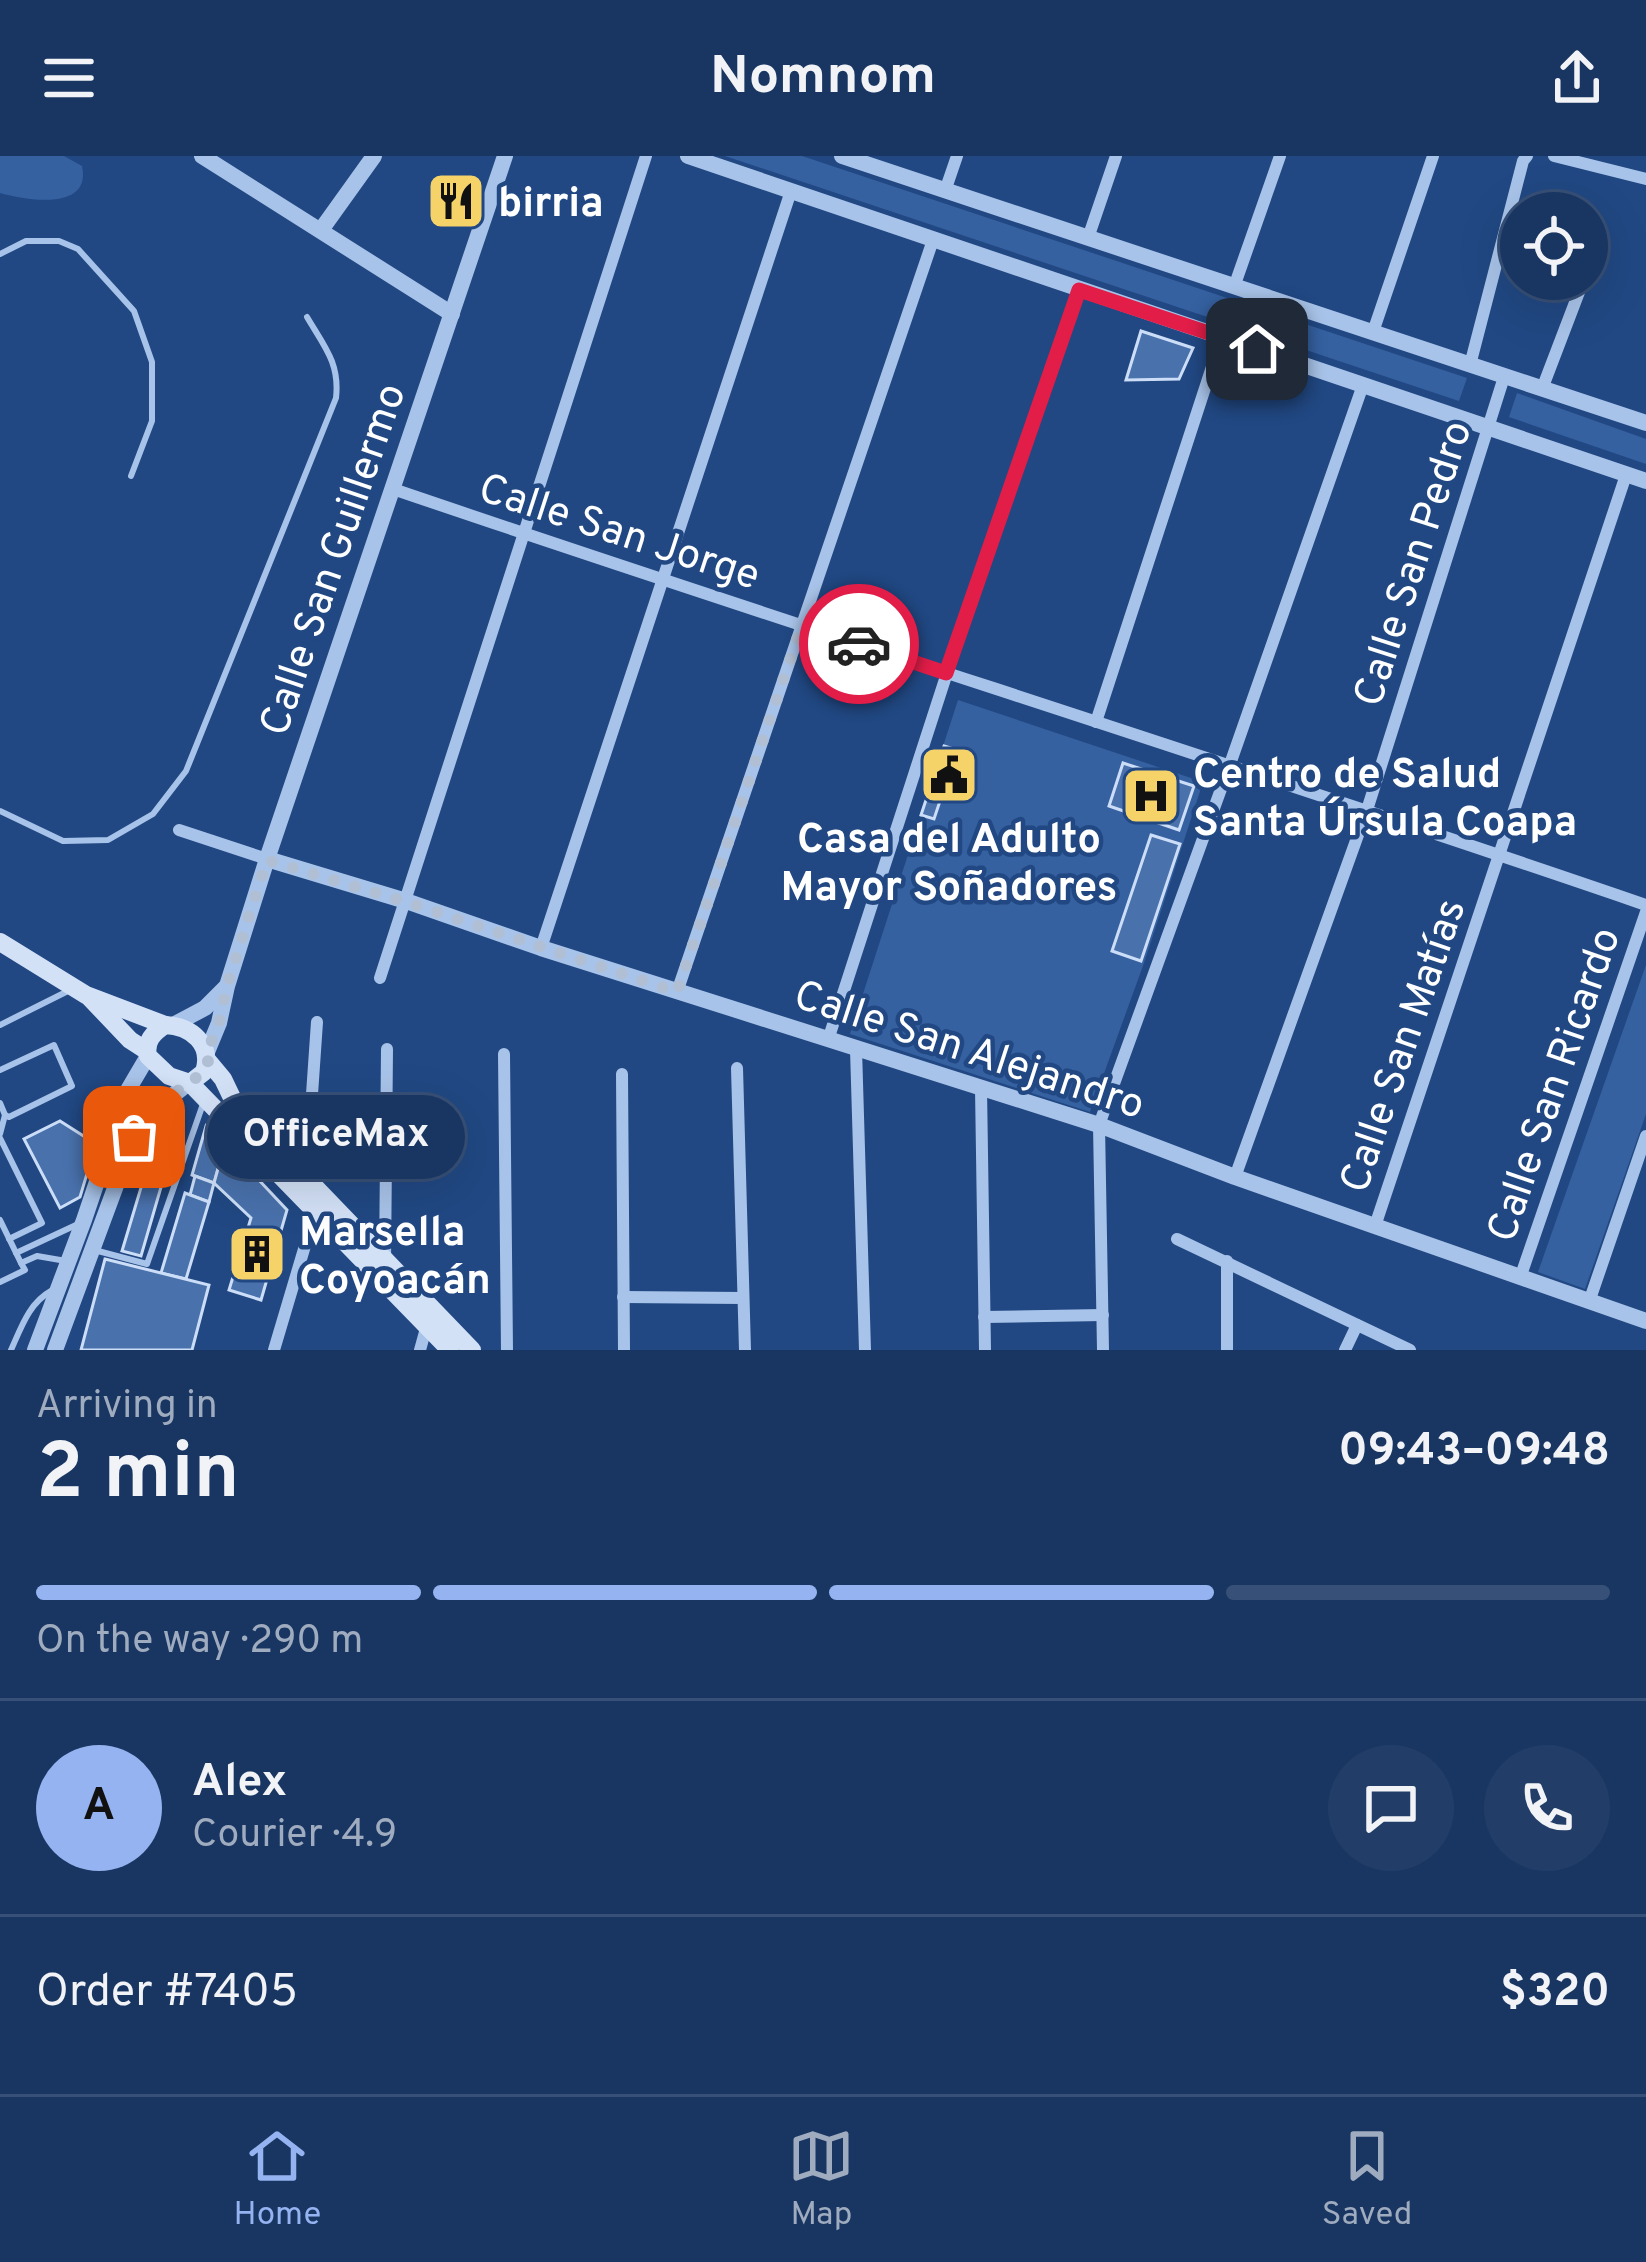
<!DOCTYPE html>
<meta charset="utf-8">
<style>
:root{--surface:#193662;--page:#223e68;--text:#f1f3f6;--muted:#9fabbe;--line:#375077;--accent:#95b2f1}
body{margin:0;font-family:Overpass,sans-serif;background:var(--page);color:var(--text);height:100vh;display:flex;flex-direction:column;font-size:45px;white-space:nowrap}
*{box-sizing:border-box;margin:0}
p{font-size:39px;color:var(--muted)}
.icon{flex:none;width:66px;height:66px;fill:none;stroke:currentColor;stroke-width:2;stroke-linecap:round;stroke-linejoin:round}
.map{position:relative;height:1194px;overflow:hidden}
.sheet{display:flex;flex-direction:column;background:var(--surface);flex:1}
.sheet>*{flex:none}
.fabs{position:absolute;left:1500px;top:36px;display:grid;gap:24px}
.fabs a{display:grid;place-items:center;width:108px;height:108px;border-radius:50%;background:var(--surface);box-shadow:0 12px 48px #0002,0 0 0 3px var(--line);font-size:60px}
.pin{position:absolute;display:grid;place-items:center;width:102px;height:102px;color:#fff;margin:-51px;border-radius:24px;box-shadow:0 6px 18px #0006}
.courier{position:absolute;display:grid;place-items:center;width:120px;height:120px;margin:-60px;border:9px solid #e11d48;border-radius:50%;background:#fff;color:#222;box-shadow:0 3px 15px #0007}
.bubble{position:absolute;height:84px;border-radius:42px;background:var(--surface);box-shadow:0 12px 48px #0002,0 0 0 3px var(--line);font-size:39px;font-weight:700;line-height:84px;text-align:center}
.headline em{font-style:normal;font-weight:700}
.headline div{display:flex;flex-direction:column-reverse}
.headline{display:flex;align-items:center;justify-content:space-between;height:204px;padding:0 36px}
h1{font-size:78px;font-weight:700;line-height:90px}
.bar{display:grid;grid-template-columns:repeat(4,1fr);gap:18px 12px;align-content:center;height:144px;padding:0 36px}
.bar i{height:15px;border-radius:9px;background:var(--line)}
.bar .selected{background:var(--accent)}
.bar p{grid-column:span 4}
.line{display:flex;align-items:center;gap:30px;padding:0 36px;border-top:3px solid var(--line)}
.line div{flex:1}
.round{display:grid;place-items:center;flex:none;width:126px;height:126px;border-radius:63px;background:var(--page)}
header{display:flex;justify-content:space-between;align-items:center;height:156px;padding:0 36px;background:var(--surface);font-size:54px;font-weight:700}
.tabs{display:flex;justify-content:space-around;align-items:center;height:168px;border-top:3px solid var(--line);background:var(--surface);font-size:33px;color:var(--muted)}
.tabs a{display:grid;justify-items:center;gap:6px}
.tabs .selected{color:var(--accent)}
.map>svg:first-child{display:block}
</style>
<header><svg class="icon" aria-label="menu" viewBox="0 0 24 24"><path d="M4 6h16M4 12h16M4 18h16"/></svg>Nomnom<svg class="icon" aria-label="share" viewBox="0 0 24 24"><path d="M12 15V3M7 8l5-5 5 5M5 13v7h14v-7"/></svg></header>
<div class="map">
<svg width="1646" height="1194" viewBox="0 0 1646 1194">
<rect width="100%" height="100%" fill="#214883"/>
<g fill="#3561a1">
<path d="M0,0H64L82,10C92,56 25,44 0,37Z"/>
<path d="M725,0H802L1467,222L1459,245Z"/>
<path d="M1517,237L1646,283V308L1509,261Z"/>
<path d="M958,544L1203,626L1144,807L1090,956L850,878Z"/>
<path d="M1646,809V958L1585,1133L1538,1116Z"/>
</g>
<g fill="#4971ac" stroke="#ccdef7" stroke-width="3">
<path d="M1141,175L1193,192L1179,223L1126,224Z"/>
<path d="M944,590L970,598L956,643L946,640L945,643L941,642L934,663L921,659Z"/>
<path d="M1123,607L1194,630L1179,674L1109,650Z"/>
<path d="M1151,679L1180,688L1141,805L1112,795Z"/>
<path d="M60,965L96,988L80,1041L60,1052L24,983Z"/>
<path d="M206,970L225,988L214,1027L192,1019Z"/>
<path d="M155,985L173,990L141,1100L122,1095Z"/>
<path d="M225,988L287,1054L261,1144L229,1134L251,1062L214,1027Z"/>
<path d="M195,1020L214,1027L209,1046L190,1039Z"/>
<path d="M185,1037L209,1046L186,1123L161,1117Z"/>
<path d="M105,1103L209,1129L192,1194H81Z"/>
</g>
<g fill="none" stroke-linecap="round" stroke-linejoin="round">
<g stroke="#a8c3e9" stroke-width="6">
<path d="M0,98L26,85H59L78,93L134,155L152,206V265L131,320"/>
<path d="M0,655L63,685L108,684L153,658L186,615L336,242C340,207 324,190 307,161"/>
<path d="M0,869L72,833"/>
<path d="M0,914L54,889L72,930L9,961L5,959"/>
<path d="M0,947L5,959L0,978"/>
<path d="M0,982L42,1067L9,1083"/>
<path d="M0,1064L21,1107"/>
<path d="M98,1095L147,1108L203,948"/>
<path d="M16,1097L76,1069"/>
<path d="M0,1126L25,1114L21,1107L37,1100L66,1105"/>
<path d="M11,1194C21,1172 29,1147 51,1135"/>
</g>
<g stroke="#a8c3e9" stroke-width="12">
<path d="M1554,0L1646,23"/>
<path d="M945,35L957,0"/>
<path d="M1088,82L1116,0"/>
<path d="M1587,115L1596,90"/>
<path d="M1234,131L1280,0"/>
<path d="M1373,176L1433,0"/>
<path d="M1470,209L1523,5L1527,0"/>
<path d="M1542,233L1584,123"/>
<path d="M393,333C809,475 1230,606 1646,749"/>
<path d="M1096,566L1222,180"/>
<path d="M179,674L267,703"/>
<path d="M541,792L791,35"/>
<path d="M380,822L646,0"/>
<path d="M677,836L933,84"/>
<path d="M828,884L947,517L1079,134"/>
<path d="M856,893L865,1194"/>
<path d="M504,898L507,1194"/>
<path d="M737,912L745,1194"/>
<path d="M622,918L624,1194"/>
<path d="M981,932L985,1194"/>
<path d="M1235,1021L1367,654L1504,221"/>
<path d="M306,1025L317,866"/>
<path d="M1375,1070L1626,319"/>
<path d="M1177,1083L1410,1194"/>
<path d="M1227,1105V1194"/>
<path d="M385,1107L387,893"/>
<path d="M1520,1122L1646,756"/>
<path d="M623,1141L743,1142"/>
<path d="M1589,1146L1646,980"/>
<path d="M984,1161L1103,1159"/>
<path d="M274,1194L307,1083L313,1051"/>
<path d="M420,1194L428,1165"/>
<path d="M1103,1194L1099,969L1229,611L1363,229"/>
<path d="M1345,1194L1357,1169"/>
</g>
<g stroke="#a8c3e9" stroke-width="16">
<path d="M202,0L452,158"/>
<path d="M688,0L1646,325"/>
<path d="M842,0L1646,267"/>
<path d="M321,74L374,0"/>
<path d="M267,703L406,745L541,792L1099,969L1235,1021L1646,1165"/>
<path d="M173,869L205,852L226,831"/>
<path d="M207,896L219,867L227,830L267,703L505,0"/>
<path d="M35,1194L84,1064L128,934L148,900"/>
<path d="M55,1194L134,981L149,959L187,928"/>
</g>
<g stroke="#d3e1f7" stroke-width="18">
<path d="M0,786L86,839L165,869"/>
<path d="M90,842L130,884L147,895"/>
<path d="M165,869C192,870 213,889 204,916L190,927L169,920L148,900C145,885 153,877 165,869Z"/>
<path d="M208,905L223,923L235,948L472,1194"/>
<path d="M190,927L450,1194"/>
</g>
</g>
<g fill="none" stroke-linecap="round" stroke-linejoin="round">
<path stroke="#b1bfd4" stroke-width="12" stroke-dasharray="0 21.6" d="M134,981L158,949L204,916L208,905L207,896L219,867L227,830L267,704L406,746L677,836L802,469L859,488"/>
<path stroke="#e11d48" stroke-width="15" d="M859,488L946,517L1079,134L1257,193"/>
</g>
<defs>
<symbol id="restaurant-square" viewBox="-11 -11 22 22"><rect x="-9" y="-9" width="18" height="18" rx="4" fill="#f6d369" stroke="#214883"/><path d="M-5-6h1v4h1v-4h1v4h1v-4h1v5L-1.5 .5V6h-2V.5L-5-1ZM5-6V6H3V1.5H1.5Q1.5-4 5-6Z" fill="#111"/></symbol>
<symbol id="civic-square" viewBox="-11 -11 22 22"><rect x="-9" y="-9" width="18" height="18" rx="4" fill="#f6d369" stroke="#214883"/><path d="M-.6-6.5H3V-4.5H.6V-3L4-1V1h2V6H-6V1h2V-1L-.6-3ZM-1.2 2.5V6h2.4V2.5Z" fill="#111"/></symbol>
<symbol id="hospital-square" viewBox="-11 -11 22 22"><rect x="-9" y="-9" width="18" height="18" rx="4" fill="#f6d369" stroke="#214883"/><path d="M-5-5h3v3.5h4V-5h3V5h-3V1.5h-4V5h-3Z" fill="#111"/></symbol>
<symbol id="building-square" viewBox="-11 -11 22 22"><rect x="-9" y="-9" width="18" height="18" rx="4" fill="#f6d369" stroke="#214883"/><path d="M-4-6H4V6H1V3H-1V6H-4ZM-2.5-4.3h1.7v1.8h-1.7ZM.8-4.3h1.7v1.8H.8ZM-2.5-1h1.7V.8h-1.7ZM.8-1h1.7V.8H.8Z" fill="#111"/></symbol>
</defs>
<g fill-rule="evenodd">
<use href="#restaurant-square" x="423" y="12" width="66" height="66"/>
<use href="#civic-square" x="916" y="586" width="66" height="66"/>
<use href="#hospital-square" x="1118" y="607" width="66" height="66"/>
<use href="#building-square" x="224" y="1065" width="66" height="66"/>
</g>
<g text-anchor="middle" stroke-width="9" stroke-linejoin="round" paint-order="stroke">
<g font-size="42" font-weight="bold" fill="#fff" stroke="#214883" text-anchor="start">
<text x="498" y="60">birria</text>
<text x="1193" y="631">Centro de Salud<tspan x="1193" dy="48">Santa Úrsula Coapa</tspan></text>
<text x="949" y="696" text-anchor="middle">Casa del Adulto<tspan x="949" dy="48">Mayor Soñadores</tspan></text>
<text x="299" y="1089">Marsella<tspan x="299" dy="48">Coyoacán</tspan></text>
</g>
<g font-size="42" fill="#fff" stroke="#214883">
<text transform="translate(620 374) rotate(18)" y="15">Calle San Jorge</text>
<text transform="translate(331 403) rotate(-71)" y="15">Calle San Guillermo</text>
<text transform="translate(1411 407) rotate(-72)" y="15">Calle San Pedro</text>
<text transform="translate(1401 889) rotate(-71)" y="15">Calle San Matías</text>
<text transform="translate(970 892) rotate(18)" y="15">Calle San Alejandro</text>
<text transform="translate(1552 928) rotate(-71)" y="15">Calle San Ricardo</text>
</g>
</g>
</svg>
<div class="fabs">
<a><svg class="icon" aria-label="locate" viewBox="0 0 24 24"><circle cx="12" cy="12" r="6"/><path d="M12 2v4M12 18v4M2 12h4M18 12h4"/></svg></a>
</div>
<div class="pin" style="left:134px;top:981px;background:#ea580c"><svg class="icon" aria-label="bag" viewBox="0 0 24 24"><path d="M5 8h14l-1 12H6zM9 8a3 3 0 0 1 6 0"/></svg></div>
<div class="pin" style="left:1257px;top:193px;background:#1f2937"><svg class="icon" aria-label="home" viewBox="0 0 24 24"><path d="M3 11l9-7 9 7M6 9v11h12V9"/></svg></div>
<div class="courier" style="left:859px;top:488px"><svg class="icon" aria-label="car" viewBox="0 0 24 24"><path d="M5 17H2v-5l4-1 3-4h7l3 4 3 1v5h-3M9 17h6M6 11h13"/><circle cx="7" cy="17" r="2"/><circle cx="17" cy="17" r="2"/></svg></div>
<div class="bubble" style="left:207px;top:939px;width:258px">OfficeMax</div>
</div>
<section class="sheet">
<div class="headline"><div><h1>2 min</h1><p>Arriving in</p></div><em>09:43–09:48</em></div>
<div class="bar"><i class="selected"></i><i class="selected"></i><i class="selected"></i><i></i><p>On the way · 290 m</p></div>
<div class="line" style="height:216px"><b class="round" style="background:var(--accent);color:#111">A</b><div><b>Alex</b><p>Courier · 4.9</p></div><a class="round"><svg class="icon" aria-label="chat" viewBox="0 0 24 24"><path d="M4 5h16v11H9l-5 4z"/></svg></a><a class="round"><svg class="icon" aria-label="phone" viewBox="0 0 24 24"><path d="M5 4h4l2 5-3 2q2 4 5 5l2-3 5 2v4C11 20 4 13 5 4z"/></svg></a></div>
<div class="line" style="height:156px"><div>Order #7405</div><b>$320</b></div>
</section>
<nav class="tabs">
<a class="selected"><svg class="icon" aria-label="home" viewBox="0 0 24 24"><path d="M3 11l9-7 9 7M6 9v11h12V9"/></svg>Home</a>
<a><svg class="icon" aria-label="map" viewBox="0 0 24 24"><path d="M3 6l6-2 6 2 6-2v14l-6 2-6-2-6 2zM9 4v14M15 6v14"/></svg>Map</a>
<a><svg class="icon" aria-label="saved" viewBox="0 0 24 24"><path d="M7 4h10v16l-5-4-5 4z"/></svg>Saved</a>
</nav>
